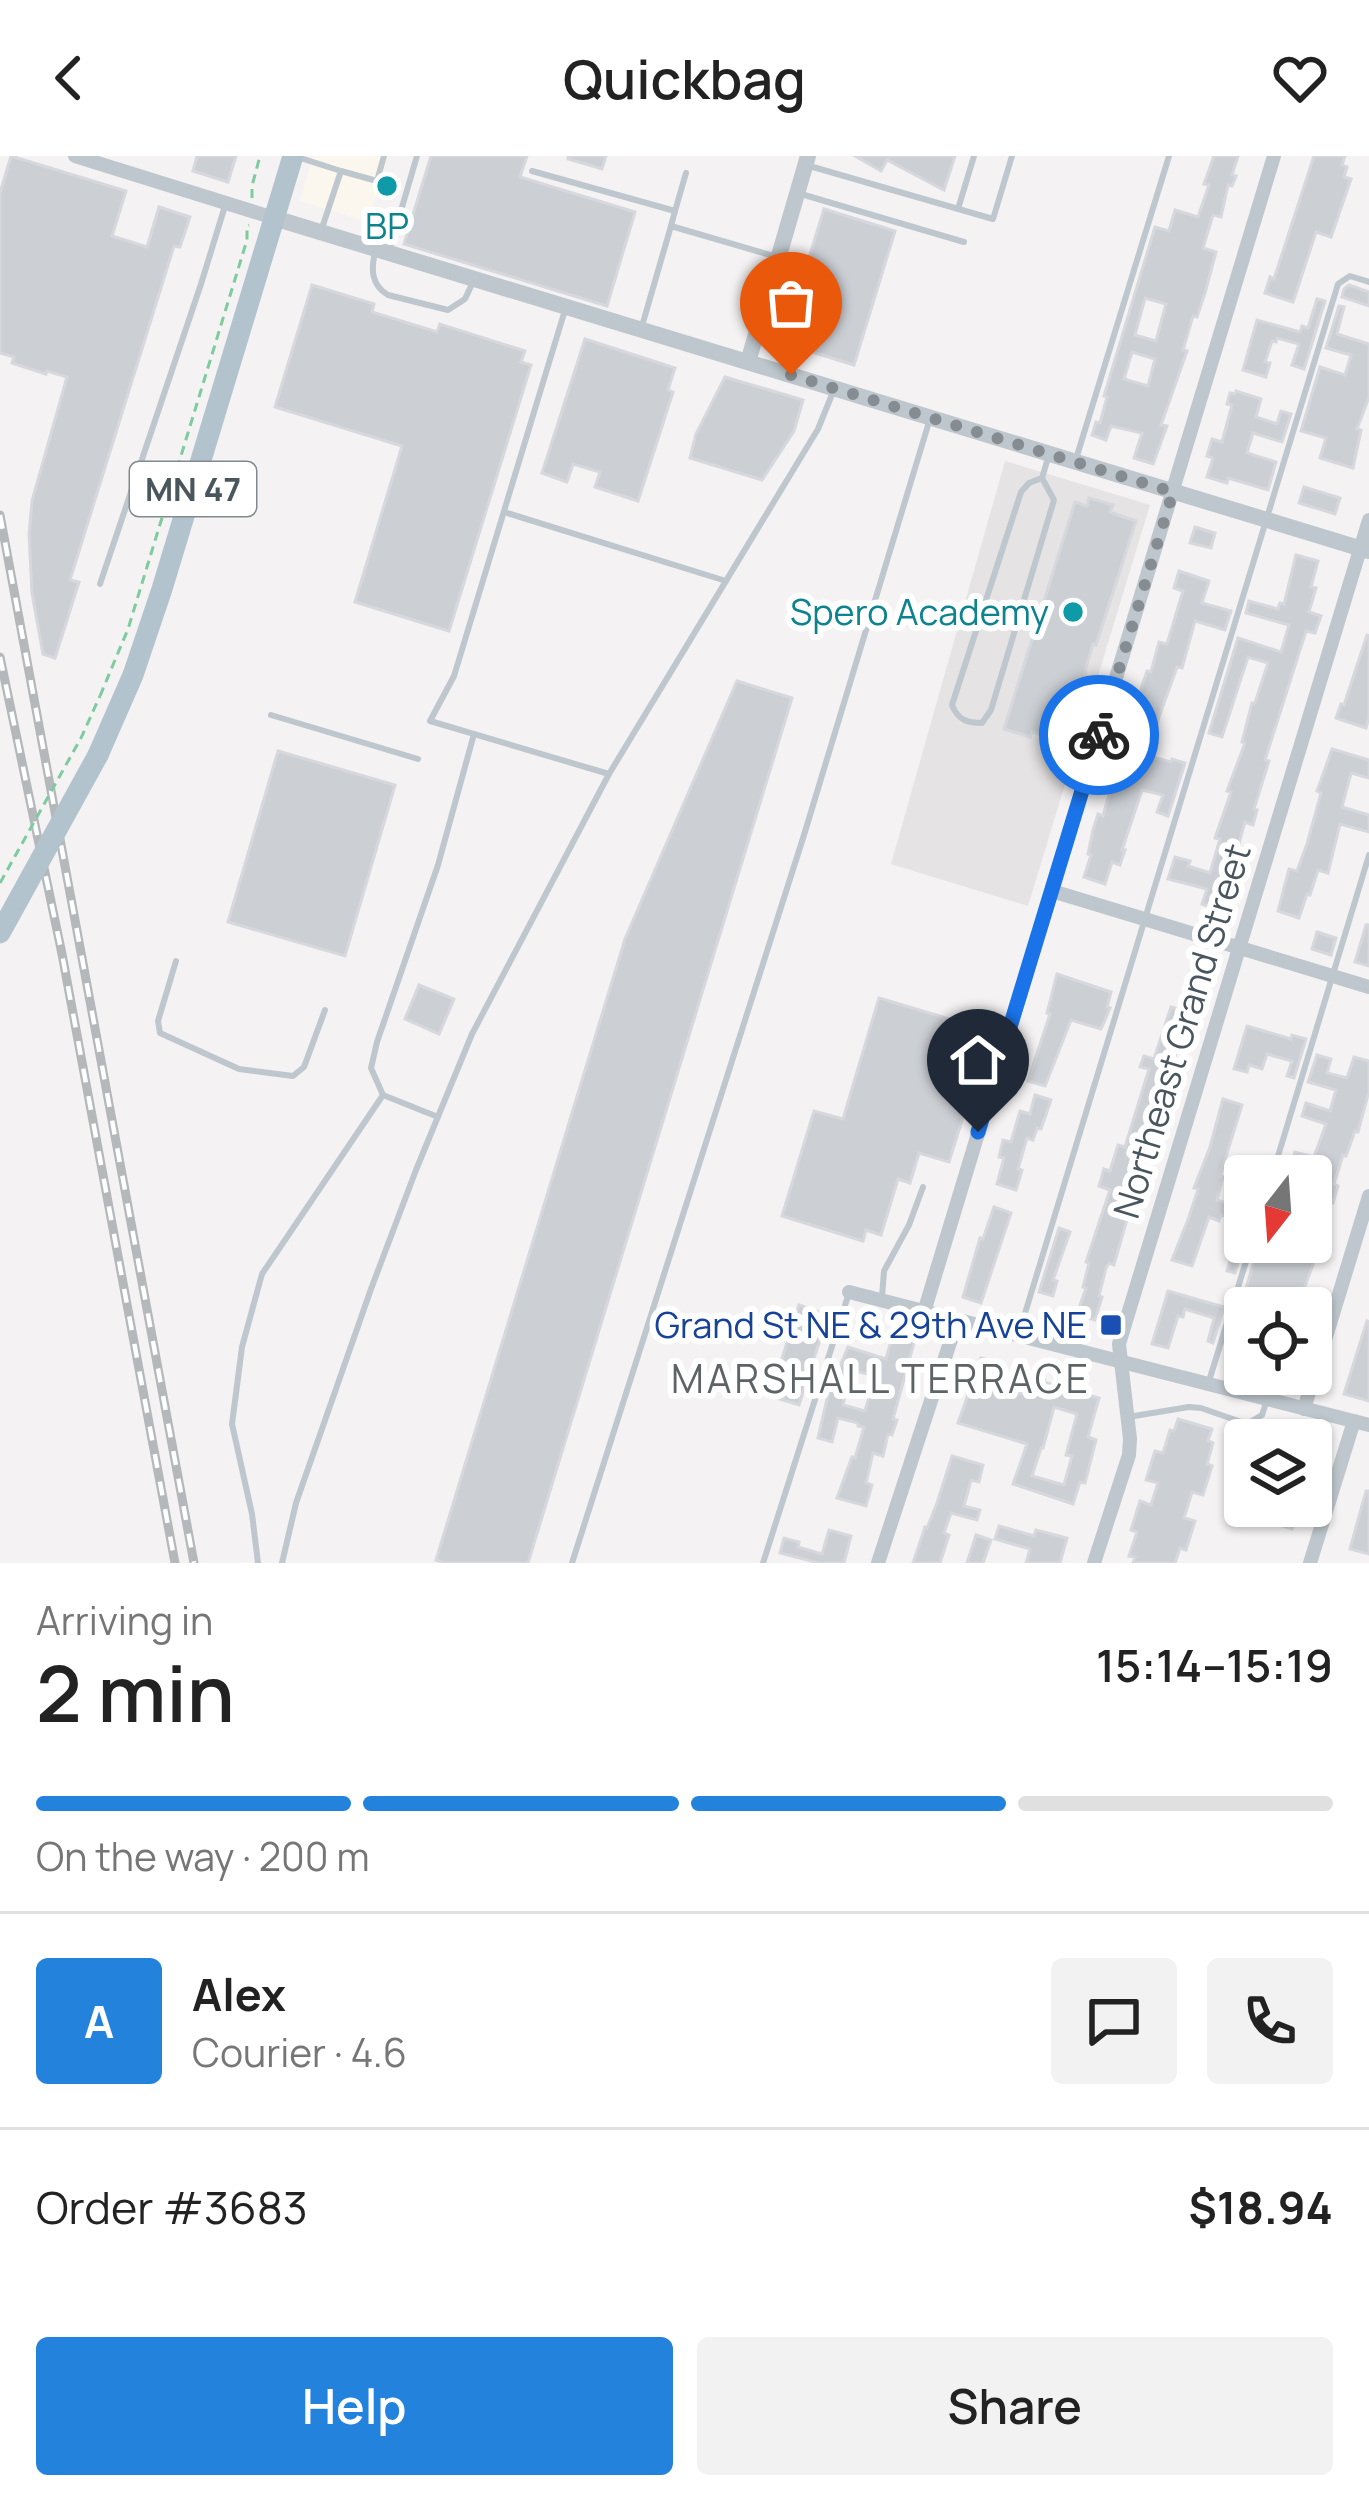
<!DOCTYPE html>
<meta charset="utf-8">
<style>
:root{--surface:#fff;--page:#f2f2f2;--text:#222;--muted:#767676;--line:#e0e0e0;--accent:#2383dc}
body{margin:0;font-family:Manrope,sans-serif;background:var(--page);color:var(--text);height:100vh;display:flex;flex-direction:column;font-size:45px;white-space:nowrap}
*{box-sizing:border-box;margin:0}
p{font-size:39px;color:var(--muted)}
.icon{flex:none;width:66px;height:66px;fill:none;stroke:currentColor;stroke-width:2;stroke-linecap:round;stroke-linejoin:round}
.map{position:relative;height:1407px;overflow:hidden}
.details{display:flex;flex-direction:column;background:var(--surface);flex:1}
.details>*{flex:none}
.needle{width:78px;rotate:197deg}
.buttons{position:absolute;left:1224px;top:999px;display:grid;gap:24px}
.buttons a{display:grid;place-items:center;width:108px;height:108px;border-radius:12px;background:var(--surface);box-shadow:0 3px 9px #0004;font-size:60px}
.pin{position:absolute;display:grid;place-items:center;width:102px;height:102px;color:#fff;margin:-123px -51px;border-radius:50% 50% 50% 0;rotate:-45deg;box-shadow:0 0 12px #0007}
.pin .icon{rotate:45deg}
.courier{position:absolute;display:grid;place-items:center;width:120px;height:120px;margin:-60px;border:9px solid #1a73e8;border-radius:50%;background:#fff;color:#222;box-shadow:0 3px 15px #0007}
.summary em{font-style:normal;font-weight:600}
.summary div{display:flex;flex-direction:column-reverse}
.summary{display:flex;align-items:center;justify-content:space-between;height:204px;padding:0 36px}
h1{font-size:78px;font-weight:600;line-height:90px}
.bar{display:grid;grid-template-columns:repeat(4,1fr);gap:18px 12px;align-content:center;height:144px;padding:0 36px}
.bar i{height:15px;border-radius:9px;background:var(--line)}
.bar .selected{background:var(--accent)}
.bar p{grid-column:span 4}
.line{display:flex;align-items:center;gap:30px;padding:0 36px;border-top:3px solid var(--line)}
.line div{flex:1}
.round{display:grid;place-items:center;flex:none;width:126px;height:126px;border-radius:12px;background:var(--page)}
.action{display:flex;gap:24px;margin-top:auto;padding:24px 36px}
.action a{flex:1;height:138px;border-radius:12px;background:var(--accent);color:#fff;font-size:48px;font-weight:600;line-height:138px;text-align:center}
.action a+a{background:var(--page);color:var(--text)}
header{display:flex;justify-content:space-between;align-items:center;height:156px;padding:0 36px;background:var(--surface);font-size:54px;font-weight:600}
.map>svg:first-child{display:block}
</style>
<header><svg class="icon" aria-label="back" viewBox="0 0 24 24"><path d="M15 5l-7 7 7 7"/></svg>Quickbag<svg class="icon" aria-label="heart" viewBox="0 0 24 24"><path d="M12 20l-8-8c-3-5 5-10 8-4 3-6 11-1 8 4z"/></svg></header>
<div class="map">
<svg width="1369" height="1407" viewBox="0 0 1369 1407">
<rect width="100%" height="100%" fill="#f4f2f2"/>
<path fill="#fcf7ee" d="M313,0H388L368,66L300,45Z"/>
<path fill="#e5e3e3" d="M1005,305L1150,349L1028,750L891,708Z"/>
<g fill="#cccfd4" stroke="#d6d8dd" stroke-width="3" fill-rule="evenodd">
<path d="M11,0L126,35L112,80L147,91L159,51L190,61L180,91L174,90L70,424L79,426L55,502L43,498L32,437L29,378L32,345L67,221L47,215L46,218L12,207L14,201L0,197V37Z"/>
<path d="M197,0H236L228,26L193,15Z"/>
<path d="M431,0H527L520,21L635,56L607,150L404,88Z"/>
<path d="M568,0H606L602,13L568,3Z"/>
<path d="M855,0H955L944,34L887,4L881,15Z"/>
<path d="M1214,0H1238L1232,19L1236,20L1232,30L1228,29L1221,61L1213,59L1203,92L1216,96L1205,137L1197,161L1193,160L1183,194L1187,195L1161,269L1167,270L1153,308L1134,302L1142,277L1111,270L1106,284L1092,279L1096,266L1100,267L1107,241L1104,240L1155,71L1169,75L1175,54L1198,61L1209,29L1204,28ZM1145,142L1166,148L1156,185L1135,179ZM1132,196L1155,203L1148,230L1124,223Z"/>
<path d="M1314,0H1345L1342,9L1347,11L1344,21L1351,23L1331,81L1316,76L1293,146L1265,137L1270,121L1274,123Z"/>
<path d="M824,53L895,75L854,209L783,187Z"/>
<path d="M312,129L374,148L372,156L437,176L440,168L525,195L521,206L531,209L449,475L355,446L402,290L275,251Z"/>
<path d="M1349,129L1369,136V150L1342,141L1344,133Z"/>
<path d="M1317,143L1325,145L1304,213L1292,209L1299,188L1277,182L1276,186L1272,185L1265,206L1270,207L1266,221L1243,214L1257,164L1300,176L1302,170L1308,172Z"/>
<path d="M1339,150L1344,151L1337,178L1369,188V241L1357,273L1361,274L1353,312L1320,302L1326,282L1301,275L1320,211L1345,219L1351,199L1326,192Z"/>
<path d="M585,183L675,212L668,234L673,236L638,345L595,331L600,316L573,308L567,326L542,317Z"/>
<path d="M725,221L803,244L794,275L762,324L690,302L696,278Z"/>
<path d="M1236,235L1261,243L1256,261L1277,268L1281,255L1291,258L1282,286L1253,277L1247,297L1276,306L1268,334L1228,322L1227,327L1207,321L1213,302L1207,300L1212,283L1222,286L1232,249L1227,248L1230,237L1235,238Z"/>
<path d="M1304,331L1340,342L1335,358L1299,347Z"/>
<path d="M1089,342L1113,349L1110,356L1136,365L1096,489L1093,488L1086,511L1085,533L1080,531L1062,585L1032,576L1030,581L1004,573L1075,346L1087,350Z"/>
<path d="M1195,371L1215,377L1211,392L1190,387Z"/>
<path d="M1296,399L1318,405L1311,431L1316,432L1309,456L1321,460L1315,477L1306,475L1265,604L1269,605L1254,653L1257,654L1253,669L1245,666L1232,712L1229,711L1220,744L1232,748L1226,766L1208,760L1211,751L1202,748L1207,733L1168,723L1175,701L1190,705L1188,710L1210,717L1220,683L1215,682L1231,636L1227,635L1245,587L1242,586L1252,547H1255L1268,507L1248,501L1222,581L1209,577L1238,482L1281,496L1289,469L1246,457L1249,445L1278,453L1280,447L1284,448Z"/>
<path d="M1179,415L1209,425L1202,447L1231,455L1225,474L1195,465L1182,512L1177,511L1159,561L1148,600L1171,606L1172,603L1185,607L1168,660L1157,656L1163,639L1142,634L1122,694H1125L1120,709L1112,706L1105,728L1084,721L1091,699L1088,698L1093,674L1098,658L1103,660L1119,603L1115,602L1129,559L1132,560L1147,515L1151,516L1159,486L1167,488L1183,435L1174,432Z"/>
<path d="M1367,479L1369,480V561L1366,572L1336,562L1341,548L1344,549Z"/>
<path d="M737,525L792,542L528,1407H444L436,1404L625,783Z"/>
<path d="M1332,593L1369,604V622L1351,617L1342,651L1369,659V676L1340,668L1328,717L1318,714L1310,739L1307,738L1299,762L1278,755L1289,713L1297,715L1307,688L1321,637L1317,635Z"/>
<path d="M278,595L395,629L345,800L228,766Z"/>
<path d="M1366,769H1369V810L1355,806Z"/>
<path d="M1317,776L1336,782L1331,799L1312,793Z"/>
<path d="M1057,818L1111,836L1107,851L1110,852L1101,873L1071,864L1045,930L1028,925L1050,858L1047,857Z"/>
<path d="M419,829L454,843L439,878L405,863Z"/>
<path d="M879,842L990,875L949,1006L919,997L910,1027L898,1023L881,1079L866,1074L863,1085L782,1060L814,955L843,963Z"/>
<path d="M1171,851L1193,857L1189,873L1184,872L1172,909L1140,1015L1137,1014L1129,1041L1133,1042L1114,1109L1109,1107L1106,1112L1099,1140L1102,1141L1095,1164L1077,1158L1086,1132L1083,1131L1089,1107L1086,1106L1110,1034L1099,1030L1104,1013L1110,1015L1118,989L1125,991L1149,913L1140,911L1144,900L1154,903Z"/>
<path d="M1247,870L1291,883L1292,879L1306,883L1294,922L1287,920L1292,905L1267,898L1262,913L1249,909L1247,916L1234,913Z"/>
<path d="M1317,899L1331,903L1327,917L1347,922L1354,901L1369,905V935L1358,976L1355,975L1346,1000L1343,999L1334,1028L1338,1030L1333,1047L1311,1041V1014L1291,1008L1295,996L1314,1001L1326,968L1302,960L1306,947L1330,955L1336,934L1308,926Z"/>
<path d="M1035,939L1051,944L1041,973L1037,972L1033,984L1027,982L1018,1013L1022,1014L1016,1034L997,1028L1004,1002L999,1001L1003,984L1011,986L1020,955L1030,958Z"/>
<path d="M1223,943L1242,949L1220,1020L1223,1021L1217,1044L1245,1053V1083L1235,1117L1227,1115L1242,1065L1221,1059L1219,1065L1209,1061L1192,1110L1172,1104L1189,1061L1198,1033L1194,1032L1210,991Z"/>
<path d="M994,1051L1011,1057L981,1147L963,1141L980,1082L983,1083Z"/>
<path d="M1059,1072L1070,1076L1053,1124L1057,1125L1053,1140L1039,1136Z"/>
<path d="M1298,1086H1316L1312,1099L1316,1100L1297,1152H1270L1243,1142L1258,1092L1283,1099L1285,1091L1295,1094Z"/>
<path d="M1168,1135L1224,1151L1213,1187L1208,1185L1214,1162L1185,1153L1183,1161L1178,1160L1168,1192L1152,1188Z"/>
<path d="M799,1149L828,1159L799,1249L770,1240Z"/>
<path d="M1238,1156L1245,1158V1169L1238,1195L1227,1192Z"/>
<path d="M1367,1165L1369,1166V1245L1344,1238Z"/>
<path d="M893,1177L915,1183L893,1263L897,1264L892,1279L888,1278L883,1300L873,1297L866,1327L872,1329L866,1350L837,1342L852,1301L855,1302L864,1271L858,1270V1267L838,1262L832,1286L818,1282L828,1239L848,1191L886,1203ZM852,1214L875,1220L865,1255L843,1249Z"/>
<path d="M981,1202L1002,1208L996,1231L1023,1238L1029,1219L1044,1224L1043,1226L1099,1242L1088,1281L1096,1284L1085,1327L1080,1326L1073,1348L1013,1328L1027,1288L958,1267ZM1054,1251L1077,1258L1066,1299L1072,1300L1064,1329L1032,1320L1041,1292H1043Z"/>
<path d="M1178,1263L1212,1273L1208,1285L1213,1287L1207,1308L1212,1310L1203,1339L1192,1336L1184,1362L1195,1365L1186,1394L1180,1392L1175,1407H1133L1135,1401L1129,1400L1137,1376L1131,1374L1140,1345L1151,1349L1158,1327L1146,1324L1155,1295L1163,1297L1170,1274L1174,1275Z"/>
<path d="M952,1300L983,1309L979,1326L971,1324L964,1350L980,1354L977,1364L951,1357L944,1377L949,1379L940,1407H913L925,1371L927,1372L937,1347Z"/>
<path d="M1366,1335H1369V1398L1350,1393Z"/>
<path d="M1226,1350H1300L1292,1373L1226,1352Z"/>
<path d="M999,1370L1034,1380L1036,1374L1067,1382L1060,1407H1026L1030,1393L995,1383Z"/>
<path d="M829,1374L851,1380L844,1407H819L780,1397L784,1382L799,1386L798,1391L822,1398Z"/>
<path d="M976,1379L991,1384L983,1407H967Z"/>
</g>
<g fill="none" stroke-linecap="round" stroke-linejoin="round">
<g stroke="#7dcb9e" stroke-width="3" stroke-dasharray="9 6" stroke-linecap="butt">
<path d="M252,42V30L260,0"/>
<path d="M100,540L128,473L247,84V70L249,69"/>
</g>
<g stroke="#bec7cd" stroke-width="6">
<path d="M297,1L341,15L322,72"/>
<path d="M806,9L993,63L1012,0"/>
<path d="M341,15L377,25L384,0"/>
<path d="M532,15L675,55L671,70"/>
<path d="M801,38L964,86"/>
<path d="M958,53L974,0"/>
<path d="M675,55L686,17"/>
<path d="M390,92L417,0"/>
<path d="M375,96C371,113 371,129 388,139L448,154L465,143L472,128"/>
<path d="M565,154L454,520L430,565L609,618"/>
<path d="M642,170L671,70L777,101"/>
<path d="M1076,303L1169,0"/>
<path d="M1042,322L1054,344L991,554L982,567C967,567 958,564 952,549L1021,336L1029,327L1042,322L1048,302"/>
<path d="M504,356L726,425"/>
<path d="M100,428L201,128L225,50"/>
<path d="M271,559L418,603"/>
<path d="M176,805L158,865L160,877L239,913L293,920L304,911L325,854"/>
<path d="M383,939L371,912L377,886L438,709L474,578"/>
<path d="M1272,1020L1369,699"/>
<path d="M882,1141L884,1115L909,1069L923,1031"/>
<path d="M1019,1177L1338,128L1350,120L1369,126"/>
<path d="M1209,1225L1252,1086"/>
<path d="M1128,1261L1189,1251L1201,1252L1247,1268L1262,1259L1266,1247"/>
<path d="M258,1407L252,1358L232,1268L242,1191L262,1118L383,939L438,961"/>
<path d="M282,1407L296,1347L371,1133L416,1014L472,878L609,618L818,273L833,236"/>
<path d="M572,1407L804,679L929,266"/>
<path d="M763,1407L848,1140"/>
</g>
<g stroke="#bec7cd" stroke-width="14">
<path d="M75,0L274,62"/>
<path d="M1052,735L1369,831"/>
<path d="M849,1136L1369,1269"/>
<path d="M924,1156L1274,0"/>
<path d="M1304,1253L1369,1040"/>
<path d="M878,1407L957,1165"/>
<path d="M1094,1407L1129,1299L1130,1283L1119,1188L1369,364"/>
<path d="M1310,1407L1354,1265"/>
</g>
<g stroke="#bec7cd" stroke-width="16">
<path d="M274,62L1369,395"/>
<path d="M748,206L808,0"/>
</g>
<path stroke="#b3c3ce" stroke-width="21" d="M98,599L133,519L162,433L293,0"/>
<defs>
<g id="rail">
<path d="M0,359L194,1407"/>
<path d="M0,501L62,798L175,1407"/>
</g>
</defs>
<use href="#rail" stroke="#b4b8bb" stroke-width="9"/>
<use href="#rail" stroke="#fff" stroke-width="4.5" stroke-dasharray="14" stroke-linecap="butt"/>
<path stroke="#7dcb9e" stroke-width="3" stroke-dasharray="9 6" stroke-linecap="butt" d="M0,727L81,582L100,540"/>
<path stroke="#b3c3ce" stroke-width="21" d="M0,777L98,599"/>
</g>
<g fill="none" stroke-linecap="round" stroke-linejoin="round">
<path stroke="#868d92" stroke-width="12" stroke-dasharray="0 21.6" d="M791,219L1173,336L1099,579"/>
<path stroke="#1a73e8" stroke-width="15" d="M978,976L1099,579"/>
</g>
<g fill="#0f9aa8" stroke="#fff" stroke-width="4.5">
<circle cx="387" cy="30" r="12"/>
<circle cx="1073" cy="456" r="12"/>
</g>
<rect fill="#1a4fb4" stroke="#fff" stroke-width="4.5" x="1099" y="1157" width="24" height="24" rx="6"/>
<g text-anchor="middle" stroke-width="12" stroke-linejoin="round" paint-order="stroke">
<rect fill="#fff" stroke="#80898e" stroke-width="3" x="130" y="306" width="126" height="54" rx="9"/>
<g font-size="33" font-weight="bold" fill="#4a565e">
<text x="193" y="345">MN 47</text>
</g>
<g font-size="36" fill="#0d838f" stroke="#fff">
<text x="387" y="83">BP</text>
<text x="1049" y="469" text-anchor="end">Spero Academy</text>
</g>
<g font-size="36" fill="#4a565e" stroke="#fff">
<text transform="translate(1182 875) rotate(-73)" y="13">Northeast Grand Street</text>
</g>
<g font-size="36" fill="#164399" stroke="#fff" text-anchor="end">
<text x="1087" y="1182">Grand St NE &amp; 29th Ave NE</text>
</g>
<g font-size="39" letter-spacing="3" fill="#5e6366" stroke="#fff">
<text x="881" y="1237">MARSHALL TERRACE</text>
</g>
</g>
</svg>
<div class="buttons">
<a><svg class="needle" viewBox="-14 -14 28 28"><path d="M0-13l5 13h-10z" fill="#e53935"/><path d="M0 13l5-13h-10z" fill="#767676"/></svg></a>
<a><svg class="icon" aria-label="locate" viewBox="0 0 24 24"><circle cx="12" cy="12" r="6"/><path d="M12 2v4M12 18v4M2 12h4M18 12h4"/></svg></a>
<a><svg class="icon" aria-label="layers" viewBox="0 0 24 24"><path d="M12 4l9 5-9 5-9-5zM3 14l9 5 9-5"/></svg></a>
</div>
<div class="pin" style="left:791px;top:219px;background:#ea580c"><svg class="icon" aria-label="bag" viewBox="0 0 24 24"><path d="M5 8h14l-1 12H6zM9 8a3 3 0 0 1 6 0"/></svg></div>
<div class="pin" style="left:978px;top:976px;background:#1f2937"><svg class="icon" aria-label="home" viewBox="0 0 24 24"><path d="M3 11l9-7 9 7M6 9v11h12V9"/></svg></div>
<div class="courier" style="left:1099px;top:579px"><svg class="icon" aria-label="bike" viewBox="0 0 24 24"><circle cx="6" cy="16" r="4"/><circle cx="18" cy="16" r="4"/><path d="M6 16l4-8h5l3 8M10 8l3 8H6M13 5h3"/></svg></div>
</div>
<section class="details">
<div class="summary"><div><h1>2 min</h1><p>Arriving in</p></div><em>15:14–15:19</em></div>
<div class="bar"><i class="selected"></i><i class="selected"></i><i class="selected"></i><i></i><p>On the way · 200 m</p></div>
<div class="line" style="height:216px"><b class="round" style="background:var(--accent);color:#fff">A</b><div><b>Alex</b><p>Courier · 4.6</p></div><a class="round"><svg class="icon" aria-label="chat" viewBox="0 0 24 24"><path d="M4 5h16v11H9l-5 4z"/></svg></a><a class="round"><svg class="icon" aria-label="phone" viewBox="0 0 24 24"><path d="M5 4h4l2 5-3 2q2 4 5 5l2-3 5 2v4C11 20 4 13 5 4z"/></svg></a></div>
<div class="line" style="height:156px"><div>Order #3683</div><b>$18.94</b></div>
<div class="action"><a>Help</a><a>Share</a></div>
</section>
